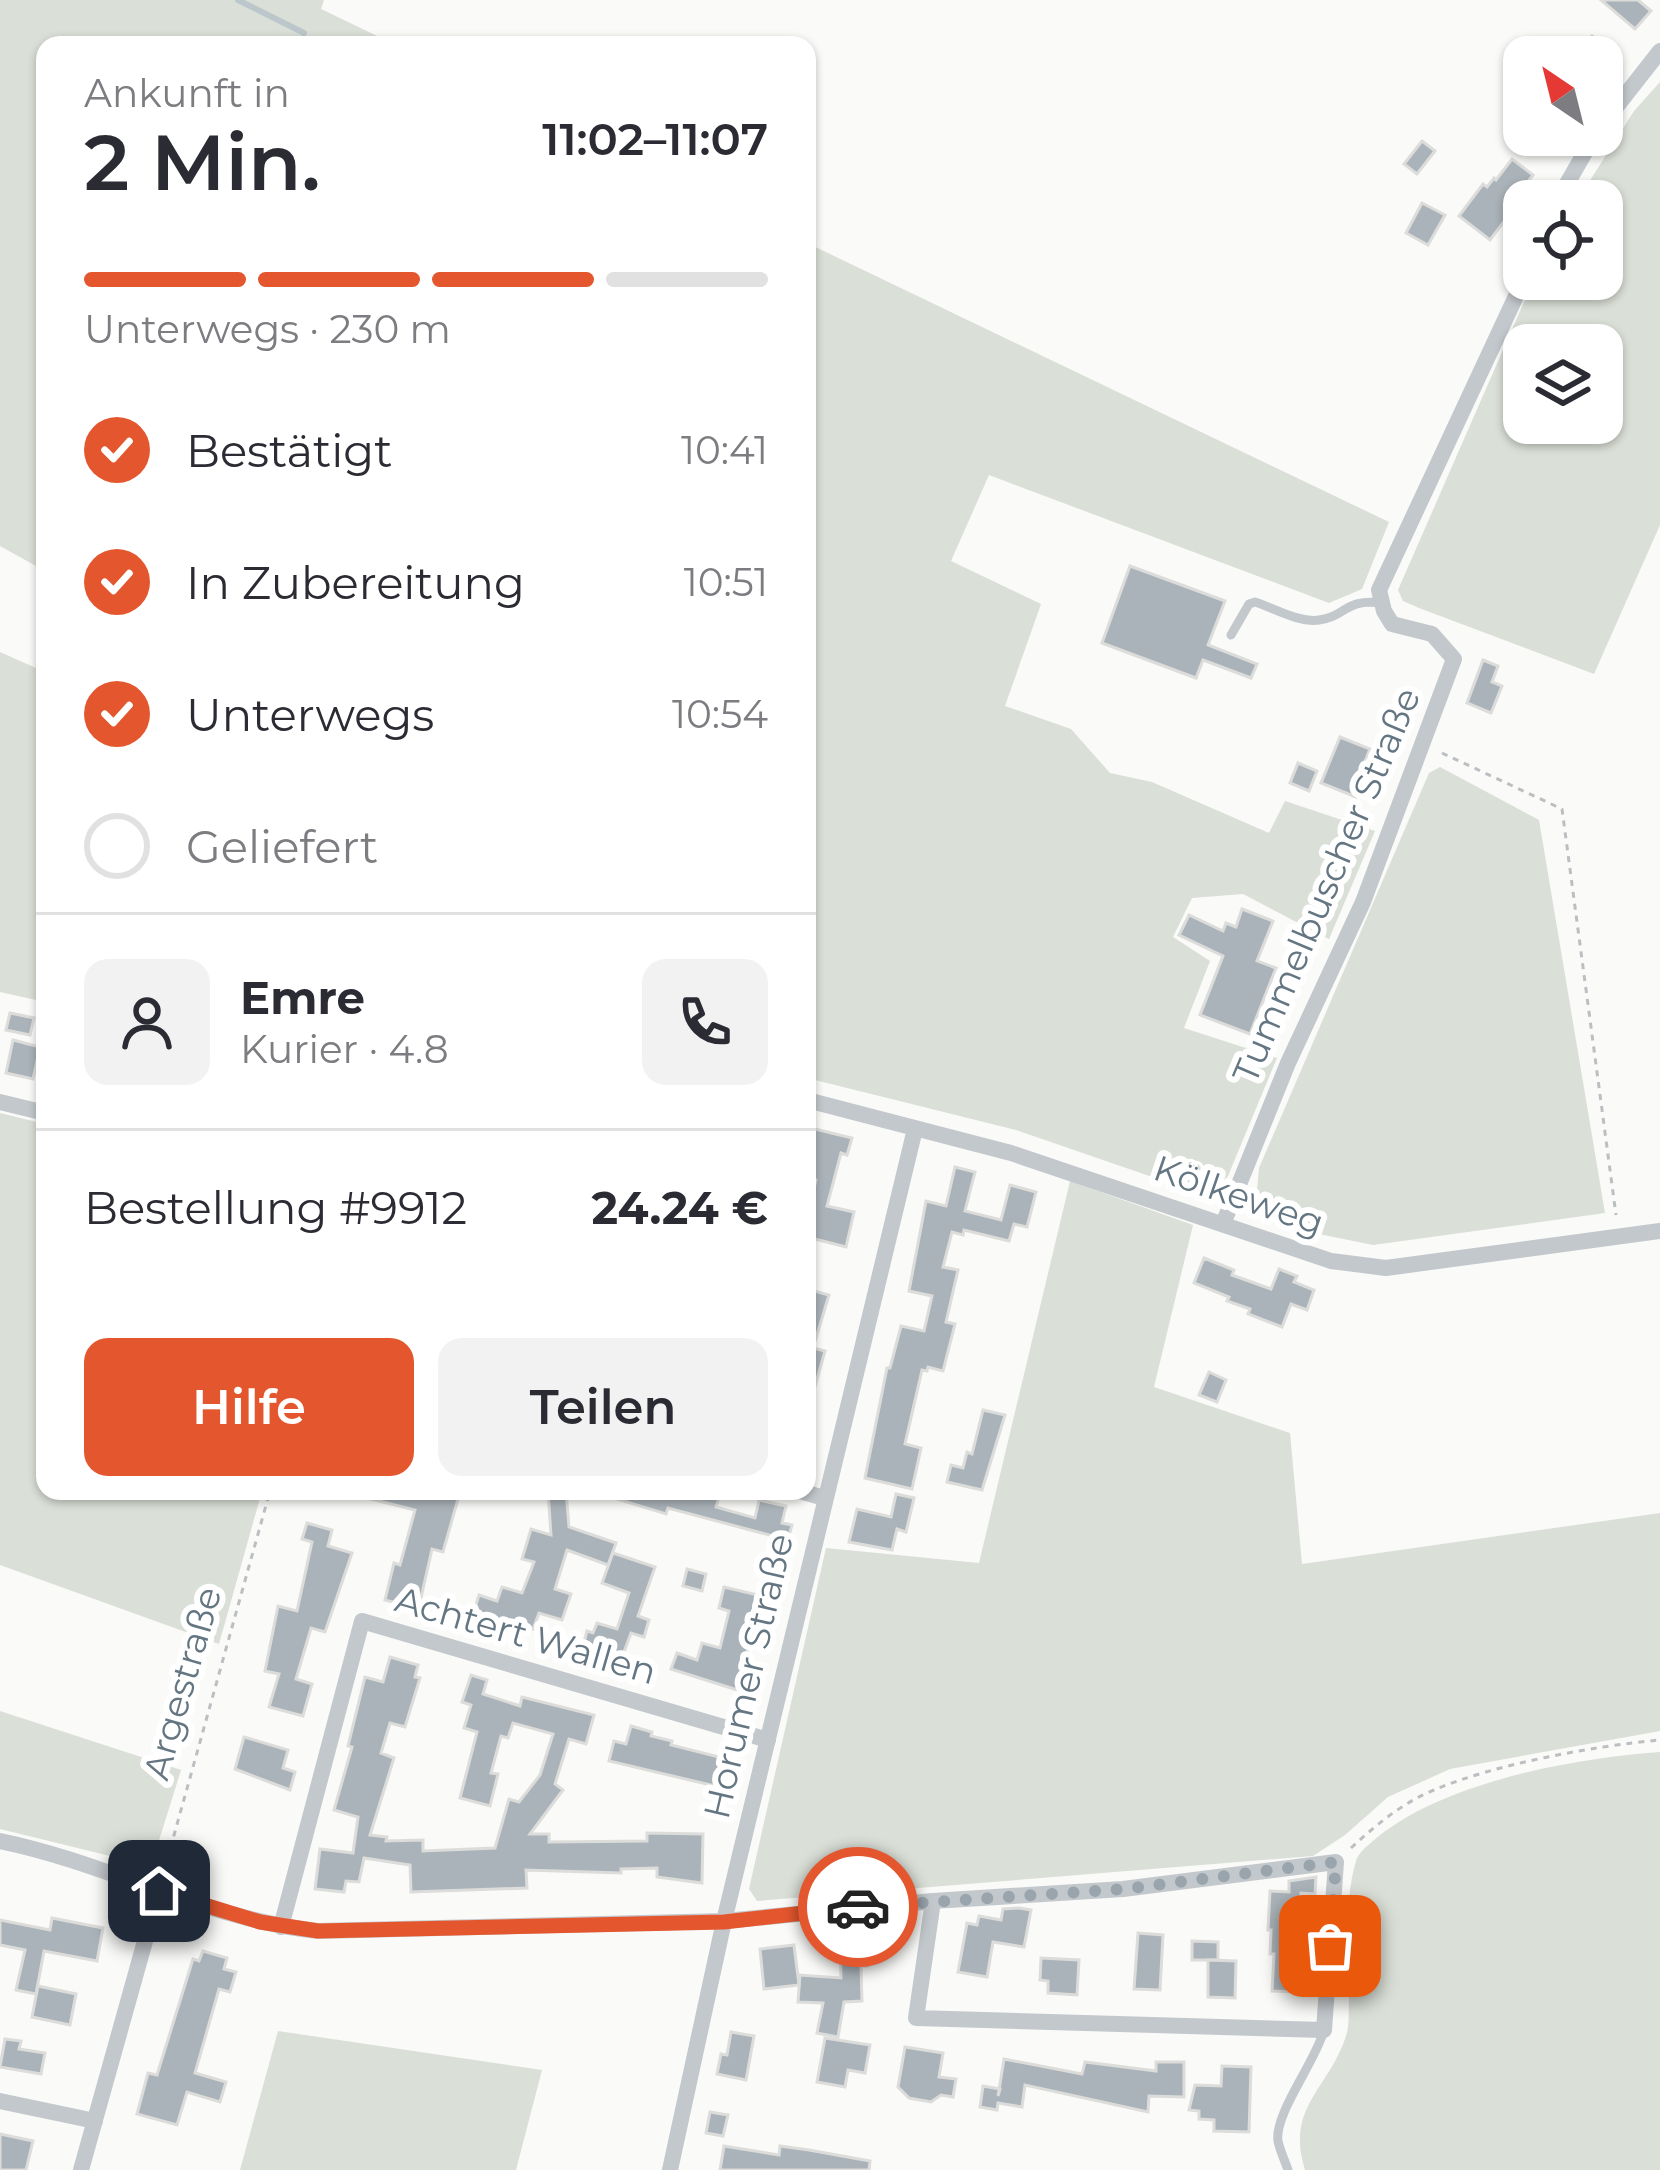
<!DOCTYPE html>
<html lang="de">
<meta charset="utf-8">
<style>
:root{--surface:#fff;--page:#f2f2f3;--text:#2b2b33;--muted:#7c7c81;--line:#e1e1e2;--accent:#e4572e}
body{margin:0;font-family:Montserrat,sans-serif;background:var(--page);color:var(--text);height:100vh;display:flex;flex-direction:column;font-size:45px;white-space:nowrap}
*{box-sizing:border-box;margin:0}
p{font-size:39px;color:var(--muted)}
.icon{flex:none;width:66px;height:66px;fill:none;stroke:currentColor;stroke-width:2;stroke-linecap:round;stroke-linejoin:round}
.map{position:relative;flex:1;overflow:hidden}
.details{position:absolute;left:36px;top:36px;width:780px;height:1464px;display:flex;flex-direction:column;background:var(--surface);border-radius:24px;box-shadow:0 3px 9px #0004}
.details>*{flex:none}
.needle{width:78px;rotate:325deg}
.controls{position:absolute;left:1503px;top:36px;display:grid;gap:24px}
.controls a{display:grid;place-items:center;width:120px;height:120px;border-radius:24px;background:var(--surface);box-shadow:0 3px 9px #0004;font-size:60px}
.pin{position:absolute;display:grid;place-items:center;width:102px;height:102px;color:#fff;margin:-51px;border-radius:24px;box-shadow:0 6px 18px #0006}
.courier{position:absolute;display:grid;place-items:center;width:120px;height:120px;margin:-60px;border:9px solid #e4572e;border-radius:50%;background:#fff;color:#222;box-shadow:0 3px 15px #0007}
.overview em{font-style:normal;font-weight:600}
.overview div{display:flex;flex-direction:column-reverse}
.overview{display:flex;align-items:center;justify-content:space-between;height:204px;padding:0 48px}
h1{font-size:78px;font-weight:600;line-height:90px}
.bar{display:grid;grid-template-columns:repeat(4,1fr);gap:18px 12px;align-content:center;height:144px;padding:0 48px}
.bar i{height:15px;border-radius:9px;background:var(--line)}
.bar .on{background:var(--accent)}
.bar p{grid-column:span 4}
.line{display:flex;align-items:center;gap:30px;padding:0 48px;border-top:3px solid var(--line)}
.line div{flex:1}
.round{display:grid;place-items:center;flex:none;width:126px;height:126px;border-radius:24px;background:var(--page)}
ol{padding:0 48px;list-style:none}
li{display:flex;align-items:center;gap:36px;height:132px}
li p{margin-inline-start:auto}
li .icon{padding:12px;border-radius:50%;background:var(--accent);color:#fff;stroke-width:4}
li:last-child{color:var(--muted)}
li i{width:66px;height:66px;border:6px solid var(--line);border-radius:50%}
.action{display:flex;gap:24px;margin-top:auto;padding:24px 48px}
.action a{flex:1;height:138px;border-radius:24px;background:var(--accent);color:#fff;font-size:48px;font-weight:600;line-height:138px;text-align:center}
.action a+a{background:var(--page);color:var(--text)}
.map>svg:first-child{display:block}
</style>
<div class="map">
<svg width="1660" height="2170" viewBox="0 0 1660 2170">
<rect width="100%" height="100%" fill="#fafaf8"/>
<g fill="#dadfd7" fill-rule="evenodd">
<path d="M0,0H324L321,9L396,45H45V571L0,546Z"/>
<path d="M1660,82V525L1594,674L1419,608L1403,601L1398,590L1534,279H1602V201H1577L1634,111ZM1524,345H1602V423H1524Z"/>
<path d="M807,243L1389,522L1362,589L1329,603L989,475L951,561L1041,604L1005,706L1071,729L1110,773L1152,782L1269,833L1285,801L1375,831L1329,939L1243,894L1192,898L1173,937L1210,961L1184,1028L1277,1058L1228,1176L1217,1188L1190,1190L1016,1130L807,1078Z"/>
<path d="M0,652L45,672V1002L0,992Z"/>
<path d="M1440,767L1539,820L1605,1213L1373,1245L1319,1234L1265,1209L1257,1190L1259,1168L1429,773Z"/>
<path d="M0,1113L45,1124V1491H262L219,1644L0,1565Z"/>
<path d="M1070,1181L1193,1225L1154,1387L1290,1433L1302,1564L1660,1513V1731L1450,1769L1388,1797L1345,1835L1313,1856L757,1901L749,1889L826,1548L979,1563Z"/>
<path d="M0,1711L181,1770L151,1866L0,1829Z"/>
<path d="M1660,1752V2170H1305C1285,2107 1329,2089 1346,2036C1350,2025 1348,2011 1349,1999C1350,1955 1343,1904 1356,1861C1359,1852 1366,1847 1373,1841C1439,1783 1573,1758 1660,1752Z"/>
<path d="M278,2031L542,2070L516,2170H240Z"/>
</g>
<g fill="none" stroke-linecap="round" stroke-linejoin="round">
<path stroke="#bbc7cb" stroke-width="6" d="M238,0L304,33"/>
</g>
<g fill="#aab3b9" stroke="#dcdcda" stroke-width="3">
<path d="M1601,0H1638L1651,11L1635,29Z"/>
<path d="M1592,36L1616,57H1574Z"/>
<path d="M1422,141L1435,151L1417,174L1404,164Z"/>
<path d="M1512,159L1533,175L1515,199L1519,202L1490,240L1459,216L1483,184L1487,187L1494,178L1496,180Z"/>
<path d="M1422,203L1445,215L1428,245L1406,233Z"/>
<path d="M1130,566L1225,601L1208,645L1257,664L1251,678L1203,660L1196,678L1102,643Z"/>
<path d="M1483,660L1498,666L1492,682L1502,686L1491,713L1467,703Z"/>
<path d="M1340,737L1370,749L1363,766L1368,769L1356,797L1321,783Z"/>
<path d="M1298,763L1317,771L1309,791L1290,783Z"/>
<path d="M1242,909L1273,921L1257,961L1276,968L1250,1034L1200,1015L1223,956L1179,935L1189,915L1223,931L1226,923L1236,927Z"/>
<path d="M10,1013L34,1018L30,1035L6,1030Z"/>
<path d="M13,1040L40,1047L33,1079L6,1073Z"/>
<path d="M815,1129L852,1138L847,1155L841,1153L827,1206L854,1212L846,1247L807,1237V1217L816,1180L807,1178V1160Z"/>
<path d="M955,1167L975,1172L965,1211L1001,1220L1010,1185L1036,1192L1027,1227L1014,1224L1009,1241L964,1230L963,1235L952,1232L943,1267L958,1270L946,1322L955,1324L943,1371L928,1367L927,1371L922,1370L905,1444L921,1448L912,1489L865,1478L887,1368H890L901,1326L924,1331L932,1296L909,1291L926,1201L946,1206Z"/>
<path d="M1204,1258L1234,1270L1232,1275L1271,1289L1279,1269L1297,1276L1294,1282L1314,1290L1307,1310L1291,1304L1282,1327L1248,1314L1250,1309L1227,1301L1229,1297L1194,1283Z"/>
<path d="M807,1289L829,1295L813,1348L825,1351L812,1397L807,1396Z"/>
<path d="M1209,1372L1226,1380L1217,1402L1199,1395Z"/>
<path d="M983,1410L1005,1415L982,1490L947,1482L951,1465L963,1468L967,1452L972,1454Z"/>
<path d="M363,1491H428L458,1499L443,1552L432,1549L421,1598L414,1597L412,1607L385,1600L394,1563L400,1565L415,1510L363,1497Z"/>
<path d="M548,1491H566L569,1527L616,1543L608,1565L567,1550L555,1589L571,1594L562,1620L539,1613L533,1629L512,1622L511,1627L473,1614L479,1595L497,1601L502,1587L522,1593L534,1562L522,1559L531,1529L551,1535Z"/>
<path d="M604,1491H721L716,1507L755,1518L759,1500L786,1506L782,1523L792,1525L788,1540L668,1508L666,1514L604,1495Z"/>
<path d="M896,1494L914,1498L906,1532L897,1529L892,1550L849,1542L857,1509L891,1517Z"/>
<path d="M307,1523L332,1530L328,1546L352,1553L325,1632L311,1628L296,1679L312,1684L303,1716L269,1707L279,1674L265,1671L278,1606L297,1611L312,1542L302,1539Z"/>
<path d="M613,1553L655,1567L638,1616L649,1620L644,1637L631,1633L617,1671L587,1662L590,1652L582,1650L587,1631L593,1633L597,1623L617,1629L629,1593L602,1583Z"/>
<path d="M687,1569L706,1574L702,1591L683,1586Z"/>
<path d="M724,1587L762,1596L741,1675L755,1679L750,1694L671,1669L677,1653L697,1660L702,1643L720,1648L729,1611L719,1608Z"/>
<path d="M390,1657L418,1665L415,1677L420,1678L405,1727L390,1723L381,1753L394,1758L370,1835L387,1837L386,1841L423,1840V1851L495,1848L509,1799L519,1802L540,1775L553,1734L513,1723L508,1738L501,1736L491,1773L498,1774L490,1806L460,1798L477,1732L464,1728L471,1705L462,1702L471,1675L487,1680L483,1694L520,1706L522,1697L594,1715L586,1744L569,1739L555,1784L563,1790L530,1834H549V1842L647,1841V1833L703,1834L702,1883L657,1877V1868L621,1869V1873L526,1870L527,1888L411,1892L410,1865L364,1858L359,1882L346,1881L344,1892L315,1889L320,1849L353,1853L358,1817L334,1810L352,1747L348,1746L365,1677L383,1682Z"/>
<path d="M631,1726L652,1732L651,1736L672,1741L671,1745L723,1758L715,1786L609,1761L614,1741L626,1744Z"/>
<path d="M244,1737L288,1750L283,1768L295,1772L290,1790L235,1769Z"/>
<path d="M1316,1877L1315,1894L1301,1893L1300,1910H1296L1295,1923H1292L1290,1961L1301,1962L1300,1992L1272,1991L1274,1954H1270L1271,1930H1268L1270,1891L1289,1892V1881Z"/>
<path d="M1019,1908L1031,1910L1024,1947L993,1942L987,1977L958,1972L967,1923L977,1925L979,1916L1001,1920L1003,1909Z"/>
<path d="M52,1918L103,1928L97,1961L44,1951L36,1994L16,1990L25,1950L0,1945V1920L50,1930Z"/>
<path d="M1138,1933L1163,1935L1160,1990L1134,1989Z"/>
<path d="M867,1936V1966H861L862,2001L844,2002L838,2037L817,2033L823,2003L798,2002L800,1975L841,1978L840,1937Z"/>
<path d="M1192,1941L1218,1942V1960H1192Z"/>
<path d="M794,1945L799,1985L764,1989L760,1949Z"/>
<path d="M203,1951L227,1958L224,1969L236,1972L230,1992L219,1989L195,2073L226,2082L220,2102L187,2092L177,2125L137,2114L148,2073L157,2075L193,1959L199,1961Z"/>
<path d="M1041,1958L1079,1960L1077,1995L1048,1993V1981L1040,1980Z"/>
<path d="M1208,1960L1236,1961L1235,1998L1208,1997Z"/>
<path d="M38,1986L76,1994L70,2025L32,2017Z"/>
<path d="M731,2032L754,2036L746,2080L717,2074L721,2054L727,2055Z"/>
<path d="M825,2038L870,2045L865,2073L848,2070L845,2087L817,2082Z"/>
<path d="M5,2039L21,2041L19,2049L45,2053L41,2074L0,2067Z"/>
<path d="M905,2047L943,2053L939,2077L956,2079L953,2097L941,2095L931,2102L909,2098L898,2087Z"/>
<path d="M1004,2059L1082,2074L1085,2062L1156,2071V2062H1184V2097L1149,2096L1148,2112L1025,2085L1022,2107L998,2103L997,2110L980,2107L983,2086L1000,2089L998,2096Z"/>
<path d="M1222,2066L1251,2067L1249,2132L1214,2131V2120L1199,2119V2111L1189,2110L1195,2085L1221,2086Z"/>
<path d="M710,2112L728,2115L723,2136L706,2133Z"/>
<path d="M0,2134L33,2141L26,2170H0Z"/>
<path d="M724,2146L779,2155L780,2146L809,2150L870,2161L869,2170H720Z"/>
</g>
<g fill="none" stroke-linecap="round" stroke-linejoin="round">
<g stroke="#bbbfc2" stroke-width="3" stroke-dasharray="6 6" stroke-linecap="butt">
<path d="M1442,753L1562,809L1616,1215"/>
<path d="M1351,1848C1376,1825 1402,1803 1434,1790C1495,1764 1594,1746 1660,1740"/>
<path d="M164,1871L270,1491"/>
</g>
<g stroke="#c3c8cc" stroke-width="9">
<path d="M1231,635L1249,604L1255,602C1274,608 1299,623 1319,620C1346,617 1344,598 1382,603"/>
<path d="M1288,2170C1285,2161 1280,2151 1278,2141C1274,2114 1316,2061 1324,2030"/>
</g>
<g stroke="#c3c8cc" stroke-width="16">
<path d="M1602,125L1660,51"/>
<path d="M1557,201L1595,135"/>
<path d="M807,1100L1011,1153L1331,1261L1386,1268L1660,1231"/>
<path d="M0,1102L45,1113"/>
<path d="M1223,1224L1288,1063L1363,902L1454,659L1432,634L1392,624L1384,611L1379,590L1524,279"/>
<path d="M800,1491L824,1498"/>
<path d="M0,1841C108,1863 208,1920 318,1931L724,1921L933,1901L1123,1889L1336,1862L1324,2030L916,2018L933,1901"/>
<path d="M281,1927L362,1621L768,1740"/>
<path d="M0,2101L95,2121"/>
<path d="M81,2170L159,1891"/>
<path d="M670,2170L724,1921L915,1129"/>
</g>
</g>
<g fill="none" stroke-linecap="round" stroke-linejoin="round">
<path stroke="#99a4ac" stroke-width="12" stroke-dasharray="0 21.6" d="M858,1907L1124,1889L1336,1862L1330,1946"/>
<path stroke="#e4572e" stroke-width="15" d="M159,1891L260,1922L318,1931L724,1922L858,1907"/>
</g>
<g text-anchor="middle" stroke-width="12" stroke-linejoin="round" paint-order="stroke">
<g font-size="36" fill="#657683" stroke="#fff">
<text transform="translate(1326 885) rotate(-67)" y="13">Tummelbuscher Straße</text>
<text transform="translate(1239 1195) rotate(19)" y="13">Kölkeweg</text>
<text transform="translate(526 1635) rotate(16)" y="13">Achtert Wallen</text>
<text transform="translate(748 1676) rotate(-77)" y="13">Horumer Straße</text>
<text transform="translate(182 1683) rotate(-74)" y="13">Argestraße</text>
</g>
</g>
</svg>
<div class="controls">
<a><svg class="needle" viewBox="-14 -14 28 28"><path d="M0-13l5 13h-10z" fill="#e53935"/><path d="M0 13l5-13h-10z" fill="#7c7c81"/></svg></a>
<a><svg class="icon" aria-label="locate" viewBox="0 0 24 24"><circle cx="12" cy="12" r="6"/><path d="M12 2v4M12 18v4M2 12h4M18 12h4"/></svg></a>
<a><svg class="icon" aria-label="layers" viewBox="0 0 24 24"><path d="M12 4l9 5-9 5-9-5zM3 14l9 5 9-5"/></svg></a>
</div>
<div class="pin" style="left:1330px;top:1946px;background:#ea580c"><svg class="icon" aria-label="bag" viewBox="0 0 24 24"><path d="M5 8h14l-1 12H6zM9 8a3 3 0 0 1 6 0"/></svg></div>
<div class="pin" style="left:159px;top:1891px;background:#1f2937"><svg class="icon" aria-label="home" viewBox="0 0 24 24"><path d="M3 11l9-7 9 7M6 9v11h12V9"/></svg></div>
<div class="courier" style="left:858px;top:1907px"><svg class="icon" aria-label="car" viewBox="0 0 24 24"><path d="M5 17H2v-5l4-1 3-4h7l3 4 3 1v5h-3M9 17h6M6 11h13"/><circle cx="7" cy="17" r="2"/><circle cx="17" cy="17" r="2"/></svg></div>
<section class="details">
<div class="overview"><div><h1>2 Min.</h1><p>Ankunft in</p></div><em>11:02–11:07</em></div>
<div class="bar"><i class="on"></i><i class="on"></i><i class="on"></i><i></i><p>Unterwegs · 230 m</p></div>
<ol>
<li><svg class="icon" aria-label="check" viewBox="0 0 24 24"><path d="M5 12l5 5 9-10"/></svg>Bestätigt<p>10:41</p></li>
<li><svg class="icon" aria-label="check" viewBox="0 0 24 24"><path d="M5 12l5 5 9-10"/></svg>In Zubereitung<p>10:51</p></li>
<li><svg class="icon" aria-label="check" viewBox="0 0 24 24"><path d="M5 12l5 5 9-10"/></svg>Unterwegs<p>10:54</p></li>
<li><i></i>Geliefert</li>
</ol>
<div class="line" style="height:216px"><a class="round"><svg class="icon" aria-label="person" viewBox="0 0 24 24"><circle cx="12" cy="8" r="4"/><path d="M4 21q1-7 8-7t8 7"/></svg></a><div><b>Emre</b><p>Kurier · 4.8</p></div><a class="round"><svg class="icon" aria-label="phone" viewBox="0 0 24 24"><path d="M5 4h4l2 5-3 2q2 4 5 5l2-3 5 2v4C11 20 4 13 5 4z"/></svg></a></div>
<div class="line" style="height:156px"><div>Bestellung #9912</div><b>24.24 €</b></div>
<div class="action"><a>Hilfe</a><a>Teilen</a></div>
</section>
</div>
